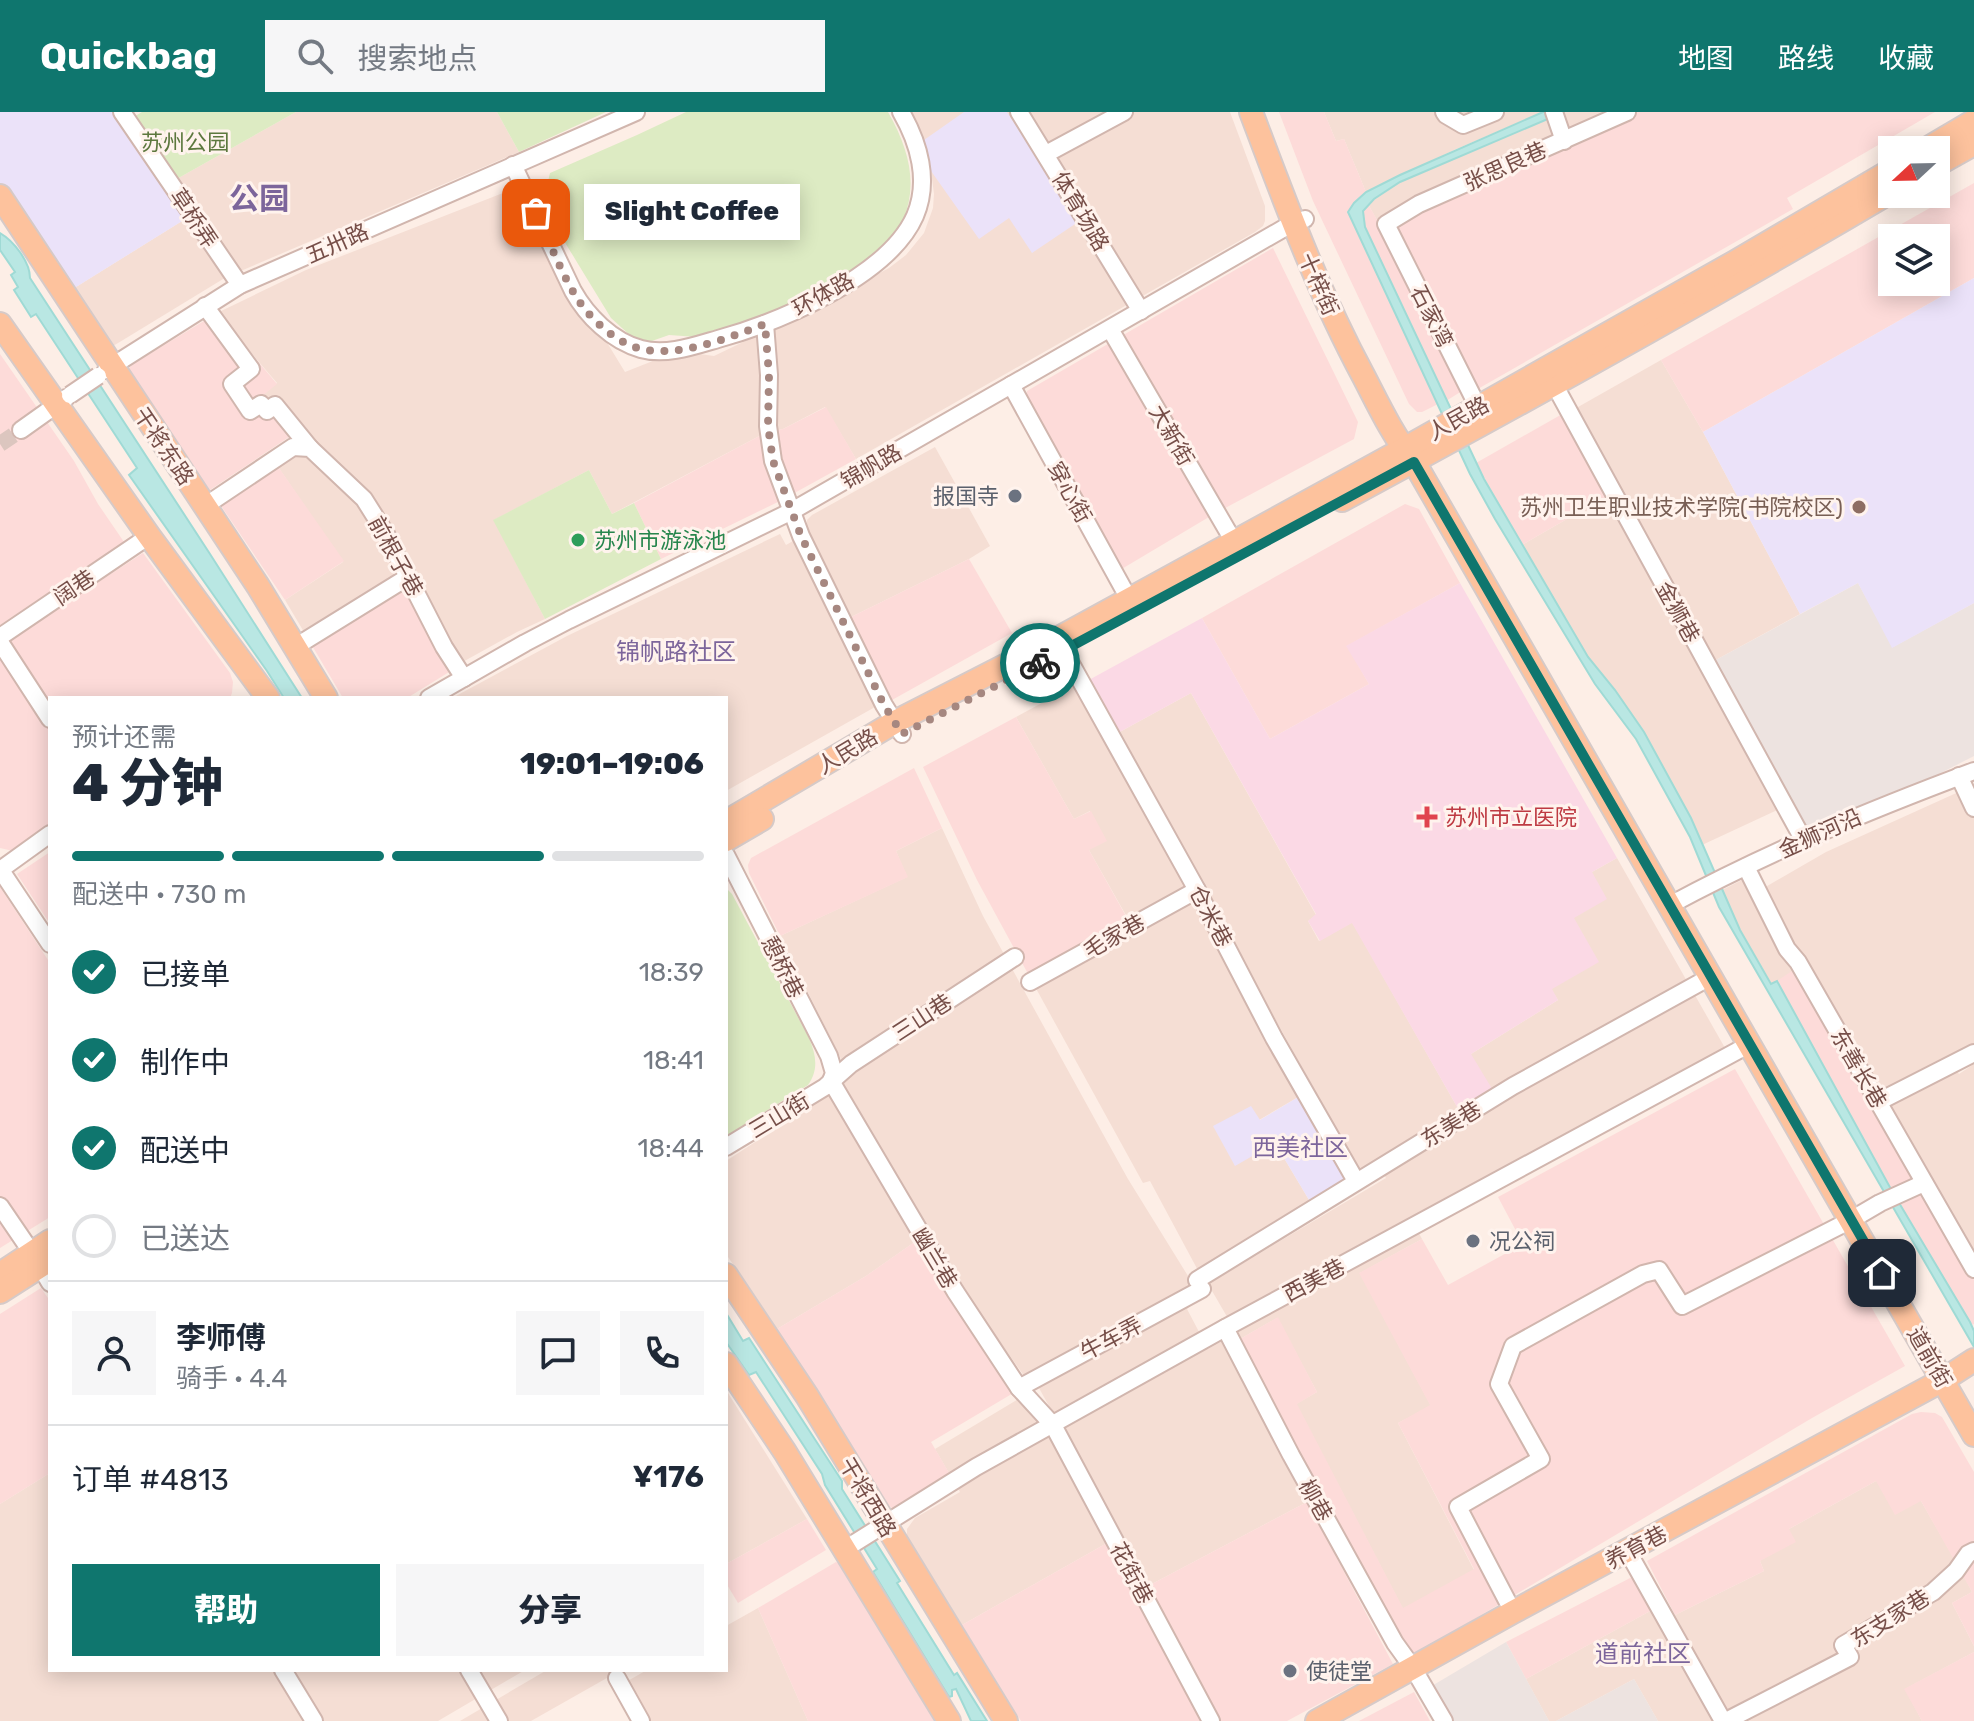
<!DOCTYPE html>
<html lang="zh">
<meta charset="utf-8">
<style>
:root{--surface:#fff;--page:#f6f6f7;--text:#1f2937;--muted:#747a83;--line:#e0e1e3;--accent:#0f766e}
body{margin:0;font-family:Rubik,"Noto Sans SC",sans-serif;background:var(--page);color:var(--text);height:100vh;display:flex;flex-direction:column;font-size:30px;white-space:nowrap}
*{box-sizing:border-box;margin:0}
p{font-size:26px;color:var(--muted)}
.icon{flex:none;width:44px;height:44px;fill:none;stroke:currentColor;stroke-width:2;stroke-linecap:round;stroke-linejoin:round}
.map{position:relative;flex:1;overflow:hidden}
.drawer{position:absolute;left:48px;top:584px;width:680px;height:976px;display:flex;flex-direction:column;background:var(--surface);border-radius:0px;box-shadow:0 4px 20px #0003}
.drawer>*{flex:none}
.needle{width:52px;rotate:248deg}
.buttons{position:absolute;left:1878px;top:24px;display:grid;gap:16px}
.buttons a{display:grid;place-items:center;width:72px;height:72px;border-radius:0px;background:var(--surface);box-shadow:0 4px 20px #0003;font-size:40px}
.pin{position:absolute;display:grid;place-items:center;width:68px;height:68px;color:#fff;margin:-34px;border-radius:16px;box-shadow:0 4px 12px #0006}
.courier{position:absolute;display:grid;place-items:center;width:80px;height:80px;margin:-40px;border:6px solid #0f766e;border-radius:50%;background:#fff;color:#222;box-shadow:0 2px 10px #0007}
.bubble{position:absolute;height:56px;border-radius:0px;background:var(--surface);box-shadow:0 4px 20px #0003;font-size:26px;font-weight:800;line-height:56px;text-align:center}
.overview em{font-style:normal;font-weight:800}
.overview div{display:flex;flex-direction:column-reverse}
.overview{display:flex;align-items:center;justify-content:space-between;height:136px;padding:0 24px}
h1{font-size:52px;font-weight:800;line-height:60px}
.bar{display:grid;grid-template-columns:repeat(4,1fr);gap:12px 8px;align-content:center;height:96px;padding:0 24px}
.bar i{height:10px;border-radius:6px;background:var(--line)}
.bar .on{background:var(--accent)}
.bar p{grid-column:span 4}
.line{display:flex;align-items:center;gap:20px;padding:0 24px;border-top:2px solid var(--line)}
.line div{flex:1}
.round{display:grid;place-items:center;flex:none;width:84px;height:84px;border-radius:0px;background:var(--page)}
ol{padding:0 24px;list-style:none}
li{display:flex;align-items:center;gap:24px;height:88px}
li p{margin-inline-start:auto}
li .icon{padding:8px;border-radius:50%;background:var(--accent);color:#fff;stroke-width:4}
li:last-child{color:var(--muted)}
li i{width:44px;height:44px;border:4px solid var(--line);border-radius:50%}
.primary-button{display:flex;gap:16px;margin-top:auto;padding:16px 24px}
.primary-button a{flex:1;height:92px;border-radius:0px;background:var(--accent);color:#fff;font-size:32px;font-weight:800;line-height:92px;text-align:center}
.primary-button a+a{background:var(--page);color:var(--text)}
header{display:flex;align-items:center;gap:48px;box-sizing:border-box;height:112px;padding:0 40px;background:var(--accent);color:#fff}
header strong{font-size:38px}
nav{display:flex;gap:44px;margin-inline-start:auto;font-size:28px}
.search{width:560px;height:72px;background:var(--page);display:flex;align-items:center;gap:20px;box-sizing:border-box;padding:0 28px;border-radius:0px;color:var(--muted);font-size:30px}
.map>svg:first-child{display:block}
</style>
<header>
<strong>Quickbag</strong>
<div class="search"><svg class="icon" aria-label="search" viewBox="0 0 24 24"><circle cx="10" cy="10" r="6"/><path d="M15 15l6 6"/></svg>搜索地点</div>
<nav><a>地图</a><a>路线</a><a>收藏</a></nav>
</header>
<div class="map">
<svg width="1974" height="1609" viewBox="0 0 1974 1609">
<rect width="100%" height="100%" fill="#fdeee6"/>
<g fill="#f5ded4">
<path d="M296,0H497L519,40L243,158H238L175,68Z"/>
<path d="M905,0H1230L1265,94V109L1263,114L1255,120L856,347L825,295L783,317L767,320L612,402L589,358L494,408L545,507L517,520L459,552L393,431L383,437L399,466L307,525L285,488L343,450L272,346L297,329L260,285L277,271L217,201L306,158L526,72L570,170L625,260L678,239L714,244L812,197L889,156L906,143L924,121L933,96L934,82L931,59L924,28Z"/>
<path d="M1324,0H1543L1454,38L1366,80L1344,27L1336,29Z"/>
<path d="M1564,0H1630L1384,121L1368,92L1400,70Z"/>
<path d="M187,106L228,164L123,228L113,234L107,235L68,180Z"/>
<path d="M1661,248L1703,320L1800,502L1712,550L1571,299Z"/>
<path d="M935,335L990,434L969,447L851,505L807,416V408L812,403Z"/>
<path d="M1612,381L1784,695L1702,733L1691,706L1588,545L1522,433Z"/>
<path d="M780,422L786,433L793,429L875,595L726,679V586L454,585L567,524Z"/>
<path d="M1075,573L1193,780L1300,984L1259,1008L1213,1015L1275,1031L1315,1098L1201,1164L1150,1069L1143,1071L1033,871L1132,814L1089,738L1090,699L1074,707L1016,605Z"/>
<path d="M1191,581L1316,803L1308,809L1319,829L1352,810L1460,1000L1471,942L1558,888L1551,877L1573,806L1592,760L1617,746L1725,936L1413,1110L1422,1127L1360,1161L1431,1294L1398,1311L1474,1458L1403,1497L1296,1292L1317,1280L1277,1206L1240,1227L1208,1172L1386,1066L1377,1051L1361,1061L1116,622Z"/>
<path d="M1974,673V938L1873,990L1772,872L1740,818L1722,778L1752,763L1762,777L1826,740Z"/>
<path d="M942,716L983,804L1103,1022L1128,1067L1201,1185L1187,1197L1208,1237L1224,1228L1307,1390L1148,1474L1039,1276L1032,1275L960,1174L916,1101L874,1024L842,969L849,963L780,824L907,765L896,739Z"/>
<path d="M1974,952V1138L1890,994L1956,957L1959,962Z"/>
<path d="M829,982L916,1129L866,1164L777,1217L726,1142V1049Z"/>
<path d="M726,1278L807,1407L726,1452Z"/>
<path d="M1020,1286L1052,1329L1107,1431L962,1513L907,1426V1417L915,1406L960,1380L935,1337Z"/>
<path d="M50,1361V1558H525L438,1609H0V1392Z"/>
<path d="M1876,1369L1921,1389L1963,1462L1972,1480L1952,1491L1974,1534V1540L1905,1577L1922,1609H1732L1675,1503L1764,1459L1760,1449L1789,1417Z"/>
<path d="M758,1496L808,1609H644L624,1571L647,1558H726V1514Z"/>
<path d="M1652,1498L1723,1609H1658L1634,1567L1556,1609H1549L1526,1567Z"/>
<path d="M547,1558H621L531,1609H460Z"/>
</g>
<g fill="#fddbd9" fill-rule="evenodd">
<path d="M1279,0H1324L1336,29L1344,27L1366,80L1354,91L1348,100L1438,292L1422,300H1417L1409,292L1313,89Z"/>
<path d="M1630,0H1935L1787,86L1793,97L1476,278L1473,272L1446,289L1365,115L1362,105L1363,99L1368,92L1384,120L1397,110Z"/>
<path d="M1974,71V166L1703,320L1661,248ZM1936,126V170H1892V126Z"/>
<path d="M1273,136L1358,310L1354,327L1214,402L1120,458L1026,289L1027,279Z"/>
<path d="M217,201L277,272L261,285L292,323L210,378L131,270L128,262L129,256L133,252Z"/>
<path d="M0,242L74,349L98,392L124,430L0,513Z"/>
<path d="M826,295L856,347L780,389L661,447L634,391L767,320L783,317Z"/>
<path d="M1564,301L1612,381L1522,433L1476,351Z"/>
<path d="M272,346L344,449L285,488L215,385Z"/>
<path d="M1405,392L1419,397L1460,471L1347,534L1369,572L1270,627L1202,506Z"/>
<path d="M143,441L230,561L233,570L232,581L230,586H50V712L13,739L0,736V534Z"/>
<path d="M969,447L1012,521L892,588L851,505Z"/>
<path d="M399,466L454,557L407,586H343L307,525Z"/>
<path d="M1016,605L1074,707L1091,699L1107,729L1089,738L1132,815L1033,871L977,768L923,655Z"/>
<path d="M914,656L942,716L896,739L908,765L780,824L749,761L748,753L751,746Z"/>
<path d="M50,740V812L17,762Z"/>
<path d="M0,775L50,851V1105L0,1136Z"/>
<path d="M1798,855L1916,1068L1892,1079L1777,869Z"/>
<path d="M1735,957L1905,1254L1812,1306L1409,1546L1322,1389L1240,1227L1278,1205L1317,1280L1297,1292L1403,1496L1474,1457L1398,1311L1430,1293L1359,1161L1422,1127L1448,1173L1523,1132L1498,1085Z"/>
<path d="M1924,1081L1974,1168V1212L1971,1213L1899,1091Z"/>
<path d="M916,1129L941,1171L1015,1280L931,1330L952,1366L899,1395L893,1397L886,1391L777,1217L866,1164Z"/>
<path d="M41,1176L50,1189V1361L0,1392V1202Z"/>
<path d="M1921,1300L1935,1301L1942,1305L1974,1360V1534L1952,1491L1972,1480L1921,1389L1895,1403L1876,1369L1789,1417L1796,1430L1760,1449L1764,1459L1675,1503L1647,1449L1912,1302Z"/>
<path d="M1307,1390L1393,1552L1287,1609H1221L1148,1474Z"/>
<path d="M807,1407L826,1438L738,1491L726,1471V1452Z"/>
<path d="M1107,1431L1204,1609H1021L962,1513Z"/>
<path d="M836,1450L840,1452L934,1609H808L758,1496Z"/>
<path d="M1634,1464L1652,1498L1526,1567L1506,1530Z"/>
<path d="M1974,1540V1609H1922L1904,1577Z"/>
<path d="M1414,1580L1430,1609H1359Z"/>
</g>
<g fill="#ede3e0">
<path d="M1858,471L1893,535L1974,491V644L1929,667L1804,719L1712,550Z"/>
<path d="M1506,1530L1549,1609H1450L1430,1575Z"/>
<path d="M1634,1567L1658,1609H1556Z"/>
</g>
<g fill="#ebe2f9">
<path d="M0,0H114L187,106L68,180L0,74Z"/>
<path d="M964,0H1007L1078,110L1032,141L1009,106L979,127L931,59L924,28Z"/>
<path d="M1974,166V491L1892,536L1858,471L1800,502L1703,320Z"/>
<path d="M1300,984L1353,1075L1315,1098L1275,1031L1235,1054L1213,1014L1251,994L1260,1008Z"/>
</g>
<path fill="#fbd9e5" d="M1460,471L1617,746L1592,760L1607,787L1574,806L1599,850L1552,877L1558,888L1471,942L1494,980L1460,1000L1352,811L1320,829L1308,809L1316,802L1191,581L1116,622L1087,569L1202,506L1270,627L1369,572L1346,534Z"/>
<g fill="#ddebc3">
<path d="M142,0H296L175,68L132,6Z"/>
<path d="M497,0H606L519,40Z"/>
<path d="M686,0H888C920,56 920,101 875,150L755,214L697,225L669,223L649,230L633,226L611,206L561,124L545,82L550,61L637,23Z"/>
<path d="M589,358L612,402L634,391L661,447L545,507L493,408Z"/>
<path d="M726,776L732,782L809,926C816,943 819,957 808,973L726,1024Z"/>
</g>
<g fill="#b9e7e3" stroke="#9fdad5" stroke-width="2">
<path d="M1543,0H1564L1400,70L1374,87L1363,99L1365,115L1484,367L1588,545L1615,578L1644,620L1691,706L1740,818L1771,872L1777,869L1892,1079L1970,1210L1974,1219V1235L1719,795L1690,725L1636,627L1595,572L1495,407L1470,362L1348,100L1354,91L1366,80L1400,63Z"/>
<path d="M0,121C14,129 30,150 30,166L210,442L302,586H284L267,559L129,363L137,356L36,202L31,205L14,178L18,175L11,163L15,160L0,138Z"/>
<path d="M726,1201L743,1229L749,1226L842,1369V1377L900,1469L897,1471L954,1563L957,1561L987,1609H971L956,1577L952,1578V1584L949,1585L873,1460L877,1457L825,1373L822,1362L756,1260L749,1263L726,1230Z"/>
</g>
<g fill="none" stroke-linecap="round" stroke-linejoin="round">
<path stroke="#dcc6bf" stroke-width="16" stroke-dasharray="16 8" stroke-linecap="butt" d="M0,332L21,318"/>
<defs>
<g id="minor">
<path d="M122,0L240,173"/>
<path d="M1019,0L1141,199"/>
<path d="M1444,0L1446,3L1463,13L1495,0"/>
<path d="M1554,0L1564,29"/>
<path d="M1046,42L1124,0"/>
<path d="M513,53L573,179C587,204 612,229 641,237C666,244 694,234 718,227C779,210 888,165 915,104C930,69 919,31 901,0"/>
<path d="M205,194L251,257L232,272L250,299L261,292L267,299L275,293L310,336"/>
<path d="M765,212L769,263L768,314L773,349L801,424L884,593L902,622"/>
<path d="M1110,217L1234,430"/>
<path d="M106,258L240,173L636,0"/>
<path d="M1554,272L1803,727"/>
<path d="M1011,273L1129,487"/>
<path d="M1478,295L1386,112L1419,92L1627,0"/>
<path d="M21,318L66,286"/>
<path d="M205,394L293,335L310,336L364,387L386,422L444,535L464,566"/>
<path d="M0,525L149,424"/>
<path d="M0,530L50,607"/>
<path d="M295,535L408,465"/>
<path d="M1064,539L1197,778L1274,926L1356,1069"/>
<path d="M429,586L525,531L569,508L792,399L1293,111L1305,107"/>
<path d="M1959,664L1974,696"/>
<path d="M726,743L829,944L834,961L831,969"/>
<path d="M1746,755L1787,837L1798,850L1974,1157"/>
<path d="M0,757L50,832"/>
<path d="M0,758L50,722"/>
<path d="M1670,793C1768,740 1870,698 1974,659"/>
<path d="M1030,870L1197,778"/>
<path d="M831,969L955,1179L1019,1276L1053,1313L1211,1609"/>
<path d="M1878,990L1974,941"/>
<path d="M726,1035L825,975L851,952L1015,845"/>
<path d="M0,1094L32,1141"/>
<path d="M40,1154L50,1171"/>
<path d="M1197,1168L1513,974L1710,865"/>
<path d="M1225,1216L1291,1343L1395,1531L1413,1556L1444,1609"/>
<path d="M1019,1276L1202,1177"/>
<path d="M845,1437L976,1355L1225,1216L1750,932"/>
<path d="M1628,1440L1723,1609"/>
<path d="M1513,1500L1458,1395L1541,1347L1499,1272L1513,1234L1643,1162L1659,1158L1682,1194L1851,1108L1880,1091L1924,1071"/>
<path d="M283,1558L314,1609"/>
<path d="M469,1558L499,1609"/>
<path d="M617,1566L641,1609"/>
<path d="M1726,1609L1850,1545L1843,1533L1933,1480L1956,1459L1968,1442L1974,1439"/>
</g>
<g id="major">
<path d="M1251,0C1285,90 1318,180 1364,265C1379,294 1393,324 1414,350L1974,1323"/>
<path d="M1925,38L1974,9"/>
<path d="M1936,53L1974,32"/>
<path d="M0,84L258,474L326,586"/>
<path d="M0,212L149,424L268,586"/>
<path d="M1342,388C1528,288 1711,186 1892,79"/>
<path d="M726,710L895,610L1059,526L1404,337L1735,150L1892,58"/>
<path d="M726,728L762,707"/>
<path d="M0,1162L50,1129"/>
<path d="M726,1163L807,1284L1006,1609"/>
<path d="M0,1180L50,1148"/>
<path d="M726,1252L785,1340L949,1609"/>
<path d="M1317,1609L1513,1500L1943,1268L1974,1248"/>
</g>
</defs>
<use href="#minor" stroke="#d1b6ae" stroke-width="20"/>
<use href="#major" stroke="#d6cac8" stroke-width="26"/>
<use href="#minor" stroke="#fff" stroke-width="16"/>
<use href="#major" stroke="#fdc29d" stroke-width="22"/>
<defs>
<path id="minor-bridge" d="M70,283L98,264"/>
</defs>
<use href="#minor-bridge" stroke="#d1b6ae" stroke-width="20" stroke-linecap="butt"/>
<use href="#minor-bridge" stroke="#fff" stroke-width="16"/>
</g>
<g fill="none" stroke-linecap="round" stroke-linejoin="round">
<path stroke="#a68780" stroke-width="8" stroke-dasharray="0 14.4" d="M536,101C549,128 562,164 579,189C593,210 620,234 646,238C683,244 731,225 765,212L769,263L768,314L773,349L801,424L884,593L902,622L1040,551"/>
<path stroke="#0f766e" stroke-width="10" d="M1040,551L1414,350L1882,1161"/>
</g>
<g fill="#6b7280" stroke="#fff3ed" stroke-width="3">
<circle cx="1015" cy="384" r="8"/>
<circle cx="1473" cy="1129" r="8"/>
<circle cx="1290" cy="1559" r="8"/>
</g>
<circle fill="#8d6e63" stroke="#fff3ed" stroke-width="3" cx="1859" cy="395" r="8"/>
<circle fill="#2e9e5b" stroke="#fff3ed" stroke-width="3" cx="578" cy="428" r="8"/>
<path fill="#e0444e" stroke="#fff3ed" stroke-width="3" d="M1423 693h8v8h8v8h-8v8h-8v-8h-8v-8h8z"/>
<g text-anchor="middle" stroke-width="6" stroke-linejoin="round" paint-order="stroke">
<g font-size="22" fill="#5d783e" stroke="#fff3ed">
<text x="185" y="38">苏州公园</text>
</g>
<g font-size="22" fill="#774f49" stroke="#fff3ed">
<text transform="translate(1505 54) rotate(-24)" y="8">张思良巷</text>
<text transform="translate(1081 99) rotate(59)" y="8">体育场路</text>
<text transform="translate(194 106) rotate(56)" y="8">草桥弄</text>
<text transform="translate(337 131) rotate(-24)" y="8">五卅路</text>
<text transform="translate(1319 172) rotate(66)" y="8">十梓街</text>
<text transform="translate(823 182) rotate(-29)" y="8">环体路</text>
<text transform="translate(1432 204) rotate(63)" y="8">石家湾</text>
<text transform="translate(1458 306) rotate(-29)" y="8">人民路</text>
<text transform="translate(1172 323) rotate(60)" y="8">大新街</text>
<text transform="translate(164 334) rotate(56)" y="8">干将东路</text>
<text transform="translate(871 354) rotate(-30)" y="8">锦帆路</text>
<text transform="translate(1070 380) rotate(61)" y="8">穿心街</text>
<text transform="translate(396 444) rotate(61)" y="8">前根子巷</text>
<text transform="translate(74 475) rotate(-34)" y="8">阔巷</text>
<text transform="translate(1678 500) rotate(61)" y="8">金狮巷</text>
<text transform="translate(847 639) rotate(-31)" y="8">人民路</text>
<text transform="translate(1820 721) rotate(-24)" y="8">金狮河沿</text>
<text transform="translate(1211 804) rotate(62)" y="8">仓米巷</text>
<text transform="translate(1114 824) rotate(-29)" y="8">毛家巷</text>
<text transform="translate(783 855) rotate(63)" y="8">憩桥巷</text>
<text transform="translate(922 905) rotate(-33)" y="8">三山巷</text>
<text transform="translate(1859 956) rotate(60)" y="8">东善长巷</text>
<text transform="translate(779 1003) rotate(-31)" y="8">三山街</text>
<text transform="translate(1451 1012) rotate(-32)" y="8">东美巷</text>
<text transform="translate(935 1146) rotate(59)" y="8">幽兰巷</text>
<text transform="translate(1314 1168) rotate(-28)" y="8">西美巷</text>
<text transform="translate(1111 1226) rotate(-28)" y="8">牛车弄</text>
<text transform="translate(1930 1245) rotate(60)" y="8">道前街</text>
<text transform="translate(868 1385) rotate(59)" y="8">干将西路</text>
<text transform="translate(1316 1388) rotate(61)" y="8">柳巷</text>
<text transform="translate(1636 1435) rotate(-28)" y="8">养育巷</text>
<text transform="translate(1132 1461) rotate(62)" y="8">花街巷</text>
<text transform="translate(1890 1506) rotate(-32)" y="8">东支家巷</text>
</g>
<g font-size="22" fill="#5b616d" stroke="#fff3ed" text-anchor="start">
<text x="999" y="392" text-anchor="end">报国寺</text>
<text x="1489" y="1137">况公祠</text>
<text x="1306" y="1567">使徒堂</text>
</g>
<g font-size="22" fill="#785e54" stroke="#fff3ed" text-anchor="end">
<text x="1843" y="403">苏州卫生职业技术学院(书院校区)</text>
</g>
<g font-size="22" fill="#27864d" stroke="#fff3ed" text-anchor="start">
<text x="594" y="436">苏州市游泳池</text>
</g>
<g font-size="22" fill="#be3a42" stroke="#fff3ed" text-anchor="start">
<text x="1445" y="713">苏州市立医院</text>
</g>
<g font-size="24" fill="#7c659b" stroke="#fff3ed">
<text x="676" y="548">锦帆路社区</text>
<text x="1300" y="1044">西美社区</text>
<text x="1643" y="1550">道前社区</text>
</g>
<g font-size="30" font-weight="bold" fill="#7c659b" stroke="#fff3ed">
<text x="259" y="97">公园</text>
</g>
</g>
</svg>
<div class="buttons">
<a><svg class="needle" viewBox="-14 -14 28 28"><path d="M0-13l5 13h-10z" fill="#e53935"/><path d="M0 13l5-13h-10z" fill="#747a83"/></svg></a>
<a><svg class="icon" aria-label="layers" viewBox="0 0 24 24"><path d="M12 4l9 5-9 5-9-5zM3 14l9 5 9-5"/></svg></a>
</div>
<div class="pin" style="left:536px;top:101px;background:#ea580c"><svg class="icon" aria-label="bag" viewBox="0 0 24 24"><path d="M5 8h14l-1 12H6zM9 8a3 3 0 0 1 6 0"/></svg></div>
<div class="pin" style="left:1882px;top:1161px;background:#1f2937"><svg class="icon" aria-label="home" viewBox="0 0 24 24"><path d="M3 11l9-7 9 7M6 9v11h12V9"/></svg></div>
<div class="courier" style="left:1040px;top:551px"><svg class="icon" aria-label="bike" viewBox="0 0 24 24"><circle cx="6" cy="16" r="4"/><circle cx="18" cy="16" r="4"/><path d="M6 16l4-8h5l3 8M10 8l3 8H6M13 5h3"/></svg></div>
<div class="bubble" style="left:584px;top:72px;width:216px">Slight Coffee</div>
<section class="drawer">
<div class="overview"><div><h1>4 分钟</h1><p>预计还需</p></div><em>19:01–19:06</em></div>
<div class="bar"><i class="on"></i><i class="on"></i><i class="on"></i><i></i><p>配送中 · 730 m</p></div>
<ol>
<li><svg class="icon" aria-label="check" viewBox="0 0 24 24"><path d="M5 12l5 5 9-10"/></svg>已接单<p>18:39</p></li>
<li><svg class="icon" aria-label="check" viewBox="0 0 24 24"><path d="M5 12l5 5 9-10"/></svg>制作中<p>18:41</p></li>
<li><svg class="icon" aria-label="check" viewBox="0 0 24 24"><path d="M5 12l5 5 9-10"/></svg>配送中<p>18:44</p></li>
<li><i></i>已送达</li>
</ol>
<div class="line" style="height:144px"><a class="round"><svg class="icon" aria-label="person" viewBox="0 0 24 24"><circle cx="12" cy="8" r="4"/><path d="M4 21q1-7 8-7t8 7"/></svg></a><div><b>李师傅</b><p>骑手 · 4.4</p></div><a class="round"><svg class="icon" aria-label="chat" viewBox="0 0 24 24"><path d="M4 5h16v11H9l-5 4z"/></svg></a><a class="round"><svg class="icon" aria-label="phone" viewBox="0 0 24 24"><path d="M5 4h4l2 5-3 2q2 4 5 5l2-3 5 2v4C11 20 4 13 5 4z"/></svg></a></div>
<div class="line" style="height:104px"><div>订单 #4813</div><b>¥176</b></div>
<div class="primary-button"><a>帮助</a><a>分享</a></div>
</section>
</div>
